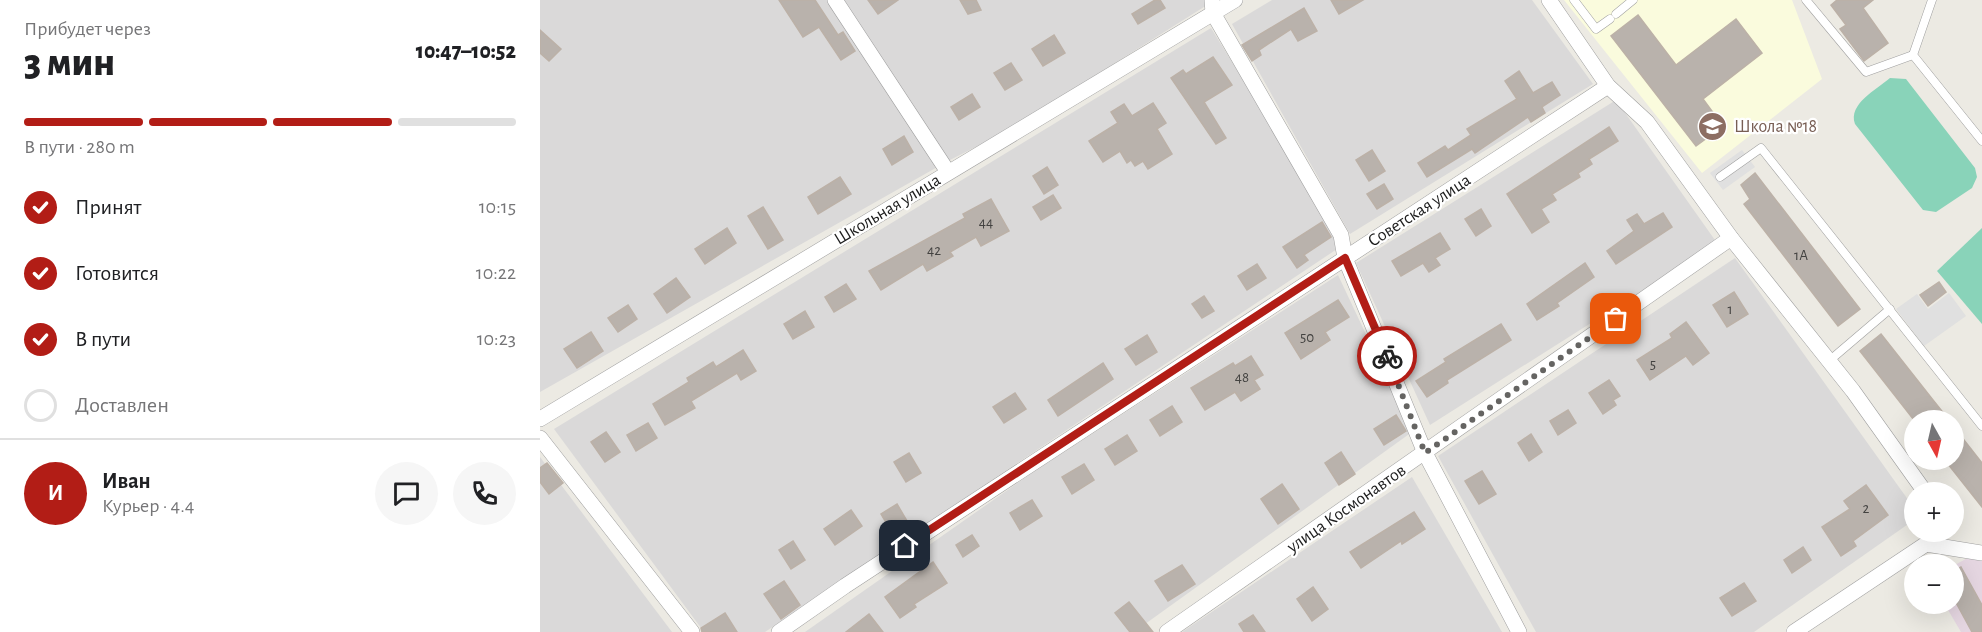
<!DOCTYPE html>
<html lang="ru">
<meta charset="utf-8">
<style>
:root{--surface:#fff;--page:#f6f6f6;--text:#202124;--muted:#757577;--line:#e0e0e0;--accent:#b21d16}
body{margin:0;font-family:"Alegreya Sans",sans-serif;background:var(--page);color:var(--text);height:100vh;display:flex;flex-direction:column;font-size:22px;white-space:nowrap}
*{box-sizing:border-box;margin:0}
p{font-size:20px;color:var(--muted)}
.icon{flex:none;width:33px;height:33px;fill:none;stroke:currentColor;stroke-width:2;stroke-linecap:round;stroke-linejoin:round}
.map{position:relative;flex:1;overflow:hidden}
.panel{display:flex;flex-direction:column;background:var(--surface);width:540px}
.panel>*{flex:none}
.needle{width:39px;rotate:172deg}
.controls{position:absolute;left:1364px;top:410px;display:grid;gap:12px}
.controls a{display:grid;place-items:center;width:60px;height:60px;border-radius:50%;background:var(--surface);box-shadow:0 6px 24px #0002;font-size:30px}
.pin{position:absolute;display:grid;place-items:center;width:51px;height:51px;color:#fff;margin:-26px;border-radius:12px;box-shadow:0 3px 9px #0006}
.courier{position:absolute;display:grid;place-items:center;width:60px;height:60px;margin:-30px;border:4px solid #b21d16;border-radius:50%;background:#fff;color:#222;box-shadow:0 2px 8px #0007}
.summary em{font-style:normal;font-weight:800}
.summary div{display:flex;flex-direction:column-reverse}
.summary{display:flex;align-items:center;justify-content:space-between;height:102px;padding:0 24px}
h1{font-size:39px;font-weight:800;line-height:45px}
.bar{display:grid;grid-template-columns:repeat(4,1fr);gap:9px 6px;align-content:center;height:72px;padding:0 24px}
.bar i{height:8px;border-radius:4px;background:var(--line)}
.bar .on{background:var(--accent)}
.bar p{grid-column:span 4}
.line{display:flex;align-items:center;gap:15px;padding:0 24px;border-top:2px solid var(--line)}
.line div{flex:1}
.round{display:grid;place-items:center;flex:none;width:63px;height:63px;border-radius:32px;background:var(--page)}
ol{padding:0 24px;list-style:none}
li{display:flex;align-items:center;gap:18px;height:66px}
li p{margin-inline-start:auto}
li .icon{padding:6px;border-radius:50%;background:var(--accent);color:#fff;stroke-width:4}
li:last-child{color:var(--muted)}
li i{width:33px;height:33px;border:3px solid var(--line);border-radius:50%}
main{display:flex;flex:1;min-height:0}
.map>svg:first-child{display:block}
</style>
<main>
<section class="panel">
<div class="summary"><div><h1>3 мин</h1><p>Прибудет через</p></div><em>10:47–10:52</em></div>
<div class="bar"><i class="on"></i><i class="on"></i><i class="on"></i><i></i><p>В пути · 280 m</p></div>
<ol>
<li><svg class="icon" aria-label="check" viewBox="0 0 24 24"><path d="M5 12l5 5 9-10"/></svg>Принят<p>10:15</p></li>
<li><svg class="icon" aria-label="check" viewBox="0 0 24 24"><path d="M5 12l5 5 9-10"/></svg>Готовится<p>10:22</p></li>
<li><svg class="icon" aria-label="check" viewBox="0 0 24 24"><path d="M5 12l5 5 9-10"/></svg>В пути<p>10:23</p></li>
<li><i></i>Доставлен</li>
</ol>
<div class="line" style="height:108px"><b class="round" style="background:var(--accent);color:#fff">И</b><div><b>Иван</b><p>Курьер · 4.4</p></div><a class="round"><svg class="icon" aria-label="chat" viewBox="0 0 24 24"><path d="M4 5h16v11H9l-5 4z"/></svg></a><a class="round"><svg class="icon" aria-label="phone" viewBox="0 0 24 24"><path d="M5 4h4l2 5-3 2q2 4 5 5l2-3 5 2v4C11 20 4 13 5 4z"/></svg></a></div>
</section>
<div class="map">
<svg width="1442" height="632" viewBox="0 0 1442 632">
<rect width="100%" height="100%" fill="#eceae3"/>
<g fill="#dad9d9">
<path d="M0,0H675L469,130L408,161L0,392Z"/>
<path d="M732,0H992L1053,84L810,234L692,24Z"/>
<path d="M671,28L739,138L800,247L225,632H164L14,429Z"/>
<path d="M1076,100L1177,243L890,425L816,263Z"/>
<path d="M1195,258L1374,508V520L1214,632H996L898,456Z"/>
<path d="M798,275L872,432L594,632H265L499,468Z"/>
<path d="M0,457L132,632H0Z"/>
<path d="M872,477L962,632H642Z"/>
</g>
<path fill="#e5d6e1" d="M1442,550V632H1421L1404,603H1413V566Z"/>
<path fill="#fafbdd" d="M1024,0H1252L1282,79L1162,173Z"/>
<g fill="#89d3b9">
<path d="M1350,78L1366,79L1435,168L1437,177L1432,188L1396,212L1383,210L1315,124C1308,104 1336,90 1350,78Z"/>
<path d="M1442,228V324L1397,271Z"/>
</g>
<g fill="#e0e0e0">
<path d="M1202,150L1215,167L1183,190L1170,173Z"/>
<path d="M1409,293L1426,316L1384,346L1356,309L1377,294L1388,309Z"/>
</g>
<g fill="#b9b2ac" stroke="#bcb1a7" stroke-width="1.5">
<path d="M239,0H275L298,35L303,32L315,51L301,60L279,27L263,37Z"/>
<path d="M328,0H358L338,14Z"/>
<path d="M420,0H436L441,10L428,14Z"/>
<path d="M615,0H620L625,8L598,24L592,14Z"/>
<path d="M791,0H823L799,14Z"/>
<path d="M1297,0H1333L1323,8L1348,43L1324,61L1300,29L1306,25L1291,5Z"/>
<path d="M764,8L777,31L758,41L751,29L719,50L721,55L712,61L702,45Z"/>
<path d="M1098,15L1136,65L1196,19L1222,53L1163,99L1183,126L1156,146L1071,36Z"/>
<path d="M0,30L21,49L9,61L0,53Z"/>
<path d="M514,35L525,53L503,66L492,49Z"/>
<path d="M673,57L692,85L664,102L686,138L676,144L631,78L643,70L646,74Z"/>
<path d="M471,63L482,80L465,90L454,73Z"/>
<path d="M979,71L993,93L1012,82L1020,95L1002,107L1005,113L991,122L988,117L935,153L932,149L887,177L878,163L905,146L908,150L931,135L927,129L977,99L965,81Z"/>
<path d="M432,94L440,107L419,120L411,107Z"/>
<path d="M613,103L626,123L617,129L632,154L608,169L603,161L595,166L591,160L587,163L580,151L563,162L549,141L578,123L571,112L584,104L592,116Z"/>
<path d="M1069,127L1078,141L1049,159L1052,164L1038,173L1040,177L1012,194L1016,200L1001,209L1009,222L992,233L967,194Z"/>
<path d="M364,136L373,152L352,165L343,149Z"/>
<path d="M832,150L845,171L829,181L816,160Z"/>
<path d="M507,167L518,185L504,194L493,176Z"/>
<path d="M1215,173L1320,309L1298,326L1204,204L1210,199L1201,185Z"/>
<path d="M300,177L311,194L278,214L268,197Z"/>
<path d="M844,184L853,199L837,209L827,194Z"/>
<path d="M513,195L521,208L501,220L493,207Z"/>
<path d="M451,199L469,231L441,246L436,237L410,252L413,256L387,271L383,264L341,290L329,271L425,218L423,214Z"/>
<path d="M223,207L243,240L228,249L208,216Z"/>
<path d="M941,209L951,226L936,236L925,219Z"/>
<path d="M1123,213L1132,227L1076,264L1067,251L1094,231L1087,220L1097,214L1104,224Z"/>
<path d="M782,222L791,237L764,255L768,260L757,268L743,247Z"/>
<path d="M187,228L196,243L165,264L155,249Z"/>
<path d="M900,233L910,249L895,258L900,265L889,272L883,263L861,276L852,261Z"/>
<path d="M1045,263L1054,277L1017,303L1019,306L997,320L987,304Z"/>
<path d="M717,264L726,278L707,290L698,276Z"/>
<path d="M136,278L150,297L127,313L114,294Z"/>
<path d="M1399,282L1406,292L1388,306L1380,295Z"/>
<path d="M306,284L316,299L294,312L285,297Z"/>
<path d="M1194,292L1208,314L1187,327L1173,305Z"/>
<path d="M664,296L674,311L662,318L652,304Z"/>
<path d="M798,300L809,317L785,332L790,340L761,359L745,333Z"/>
<path d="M88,305L97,319L78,332L68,318Z"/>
<path d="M265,311L274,327L253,339L244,324Z"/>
<path d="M1146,322L1169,353L1153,365L1146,356L1110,380L1097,360L1132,338L1130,334Z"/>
<path d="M961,324L971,340L907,380L908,383L887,397L876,381L906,362L904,359Z"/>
<path d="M51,332L63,351L37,368L24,349Z"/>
<path d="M1341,334L1393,400L1409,420H1374L1320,351Z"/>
<path d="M607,335L617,352L596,365L585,349Z"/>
<path d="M203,350L216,371L201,380L197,373L151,401L155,408L125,425L113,404L149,382L147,378L173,362L176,367Z"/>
<path d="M711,356L723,375L714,380L720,389L701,401L695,392L665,410L651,388L693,363L695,366Z"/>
<path d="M563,363L573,379L518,416L508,400Z"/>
<path d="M1069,380L1080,396L1073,400L1076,405L1063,414L1049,393Z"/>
<path d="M475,393L486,409L464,423L453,407Z"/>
<path d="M632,406L642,422L620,436L610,420Z"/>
<path d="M1028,410L1036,423L1018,435L1010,421Z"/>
<path d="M856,415L866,431L844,445L834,429Z"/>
<path d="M108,423L117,438L96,451L87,435Z"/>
<path d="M1413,426L1442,463V507L1404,459H1413Z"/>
<path d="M66,432L80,452L65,462L51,442Z"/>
<path d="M991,434L1002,452L989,461L978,443Z"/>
<path d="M587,435L597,451L575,465L565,449Z"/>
<path d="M801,452L815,474L799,485L785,463Z"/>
<path d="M369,453L381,473L366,482L354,462Z"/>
<path d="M7,463L23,483L9,494L0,482V468Z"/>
<path d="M544,464L554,480L532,494L522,477Z"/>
<path d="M942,471L956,494L939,504L925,481Z"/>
<path d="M742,484L759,509L738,524L721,499Z"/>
<path d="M1326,485L1348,515L1313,541L1316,546L1301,556L1282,527L1310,509L1304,501Z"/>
<path d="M492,500L502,516L480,530L470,513Z"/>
<path d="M357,504L370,526L354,536L341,514Z"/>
<path d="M311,510L322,526L295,545L284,529Z"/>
<path d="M874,512L885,529L862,544L861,541L821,568L810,552Z"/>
<path d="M432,535L439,546L423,557L416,545Z"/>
<path d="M253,541L265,560L251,569L239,550Z"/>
<path d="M1263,547L1271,560L1252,573L1244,560Z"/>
<path d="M393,562L407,583L374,604L376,607L360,618L345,597Z"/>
<path d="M642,565L655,584L628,601L615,581Z"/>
<path d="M1421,567L1442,605V632H1432L1413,597V571Z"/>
<path d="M244,581L260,605L241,619L224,594Z"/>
<path d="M1204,583L1216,601L1192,616L1180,598Z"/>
<path d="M773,587L788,609L772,621L757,599Z"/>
<path d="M589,602L613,632H590L575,613Z"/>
<path d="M185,613L197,632H162L161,628Z"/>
<path d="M329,614L343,632H306Z"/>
<path d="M713,615L725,632H704L699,624Z"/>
</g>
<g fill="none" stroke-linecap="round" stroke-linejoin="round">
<defs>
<g id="service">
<path d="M1034,0L1056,29L1070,19"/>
<path d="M1266,0L1326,72L1373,55"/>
<path d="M1392,0L1373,55L1442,141"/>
<path d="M1076,14L1093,0"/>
<path d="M1180,177L1221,148L1442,426"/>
<path d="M1289,361L1350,309"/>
</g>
<g id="minor">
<path d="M295,0L408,172"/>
<path d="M672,0L673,13L801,235L805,258L885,453L979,632"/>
<path d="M1009,0L1068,86L1107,122L1191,238L1313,391L1385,492"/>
<path d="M0,419L695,0"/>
<path d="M0,438L152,632"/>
<path d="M1386,544L1442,553"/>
<path d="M239,632L305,586L1068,86"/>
<path d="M627,632L1191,238"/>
<path d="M1254,632L1386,544"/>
</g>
</defs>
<use href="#service" stroke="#a0a0a0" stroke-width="9"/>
<use href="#minor" stroke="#a0a0a0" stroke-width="16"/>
<use href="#service" stroke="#fff" stroke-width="8"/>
<use href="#minor" stroke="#fff" stroke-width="15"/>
</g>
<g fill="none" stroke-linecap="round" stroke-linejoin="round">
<path stroke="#656462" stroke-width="6" stroke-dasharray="0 10.8" d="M847,356L885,453L1076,319"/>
<path stroke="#b21d16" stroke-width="8" d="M365,546L805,258L847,356"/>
</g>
<defs>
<symbol id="school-disc" viewBox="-11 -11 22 22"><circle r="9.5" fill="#8d6e63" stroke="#fff"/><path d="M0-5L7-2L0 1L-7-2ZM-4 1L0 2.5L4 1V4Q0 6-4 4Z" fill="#fff"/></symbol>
</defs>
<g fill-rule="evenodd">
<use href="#school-disc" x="1156" y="110" width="33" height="33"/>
</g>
<g text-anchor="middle" stroke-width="4.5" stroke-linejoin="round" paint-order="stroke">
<g font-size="15" fill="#434240">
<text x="446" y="227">44</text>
<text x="394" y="255">42</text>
<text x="1261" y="260">1А</text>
<text x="1190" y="314">1</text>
<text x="767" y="342">50</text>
<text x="1113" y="369">5</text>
<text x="702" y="382">48</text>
<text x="1326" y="513">2</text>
</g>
<g font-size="18" fill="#785e54" stroke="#fff" text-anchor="start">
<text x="1194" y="132">Школа №18</text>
</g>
<g font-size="18" fill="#1c1c1c" stroke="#fff">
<text transform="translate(347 209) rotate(-31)" y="6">Школьная улица</text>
<text transform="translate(879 210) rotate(-33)" y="6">Советская улица</text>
<text transform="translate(806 508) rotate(-35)" y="6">улица Космонавтов</text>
</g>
</g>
</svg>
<div class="controls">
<a><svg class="needle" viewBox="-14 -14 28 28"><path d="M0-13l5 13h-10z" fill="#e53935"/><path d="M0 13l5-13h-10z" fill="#757577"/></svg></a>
<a>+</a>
<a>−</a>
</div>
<div class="pin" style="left:1076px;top:319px;background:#ea580c"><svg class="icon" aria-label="bag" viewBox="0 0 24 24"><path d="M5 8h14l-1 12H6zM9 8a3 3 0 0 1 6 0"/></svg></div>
<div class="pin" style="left:365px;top:546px;background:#1f2937"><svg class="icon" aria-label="home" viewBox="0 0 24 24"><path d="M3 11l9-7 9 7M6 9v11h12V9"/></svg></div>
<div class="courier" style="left:847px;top:356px"><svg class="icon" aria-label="bike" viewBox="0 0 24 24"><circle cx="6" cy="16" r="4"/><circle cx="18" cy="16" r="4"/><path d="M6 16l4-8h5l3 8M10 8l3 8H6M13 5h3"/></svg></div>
</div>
</main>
